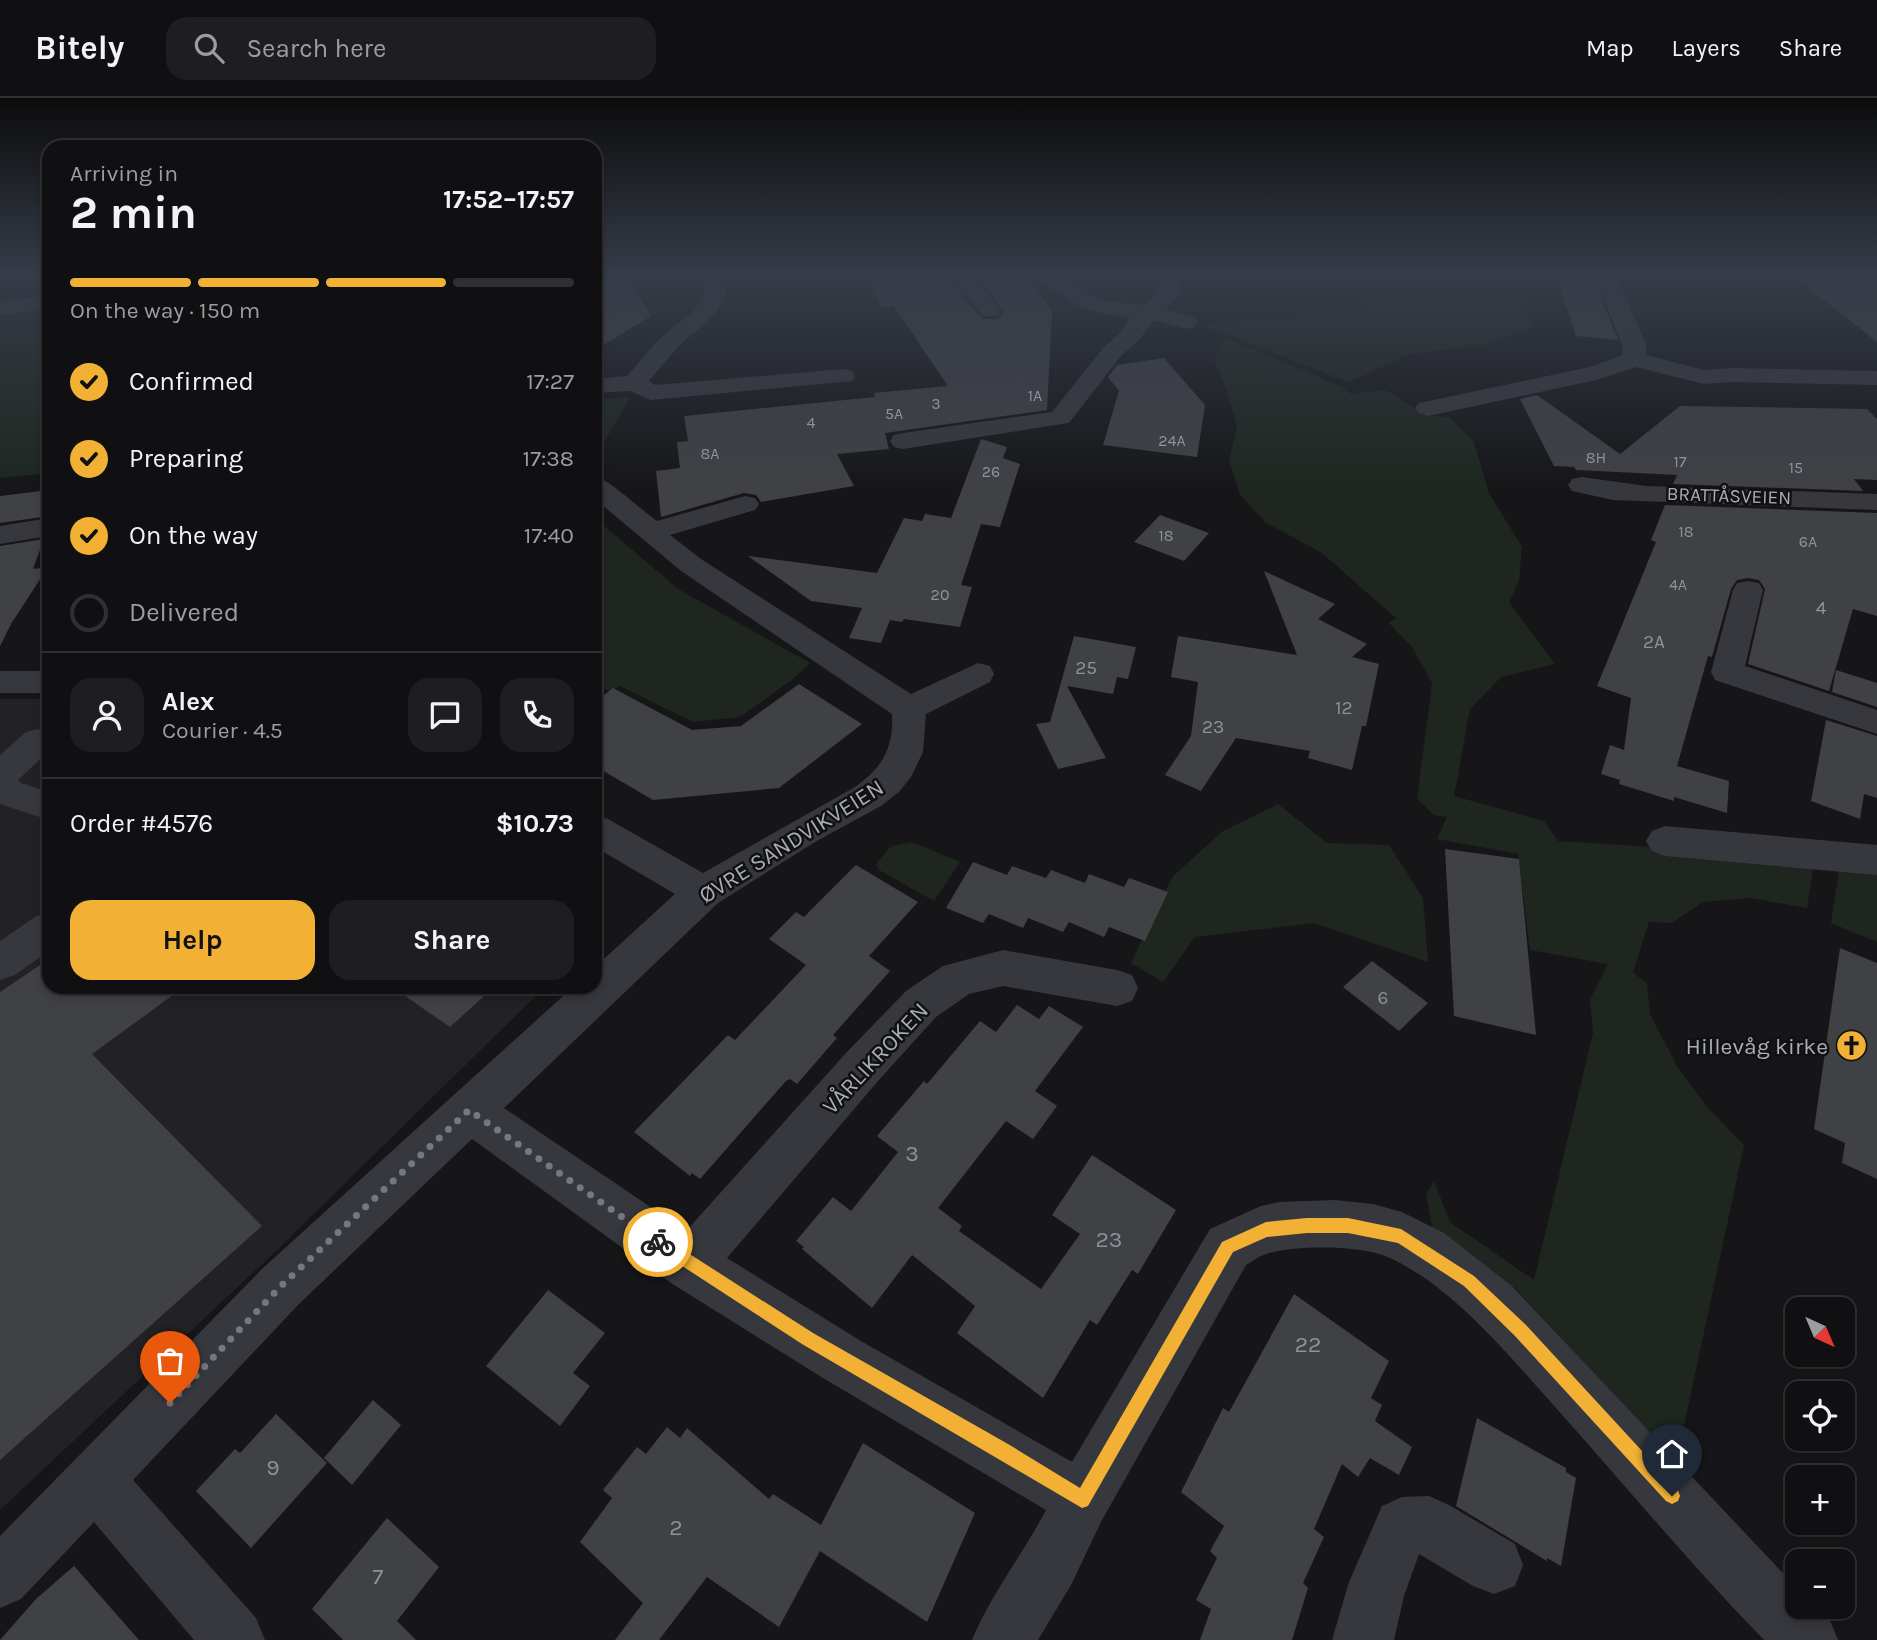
<!DOCTYPE html>
<meta charset="utf-8">
<style>
:root{--surface:#101012;--page:#1e1e20;--text:#f1f3f6;--muted:#9c9d9f;--line:#303032;--accent:#f2b134}
body{margin:0;font-family:Karla,sans-serif;background:var(--page);color:var(--text);height:100vh;display:flex;flex-direction:column;font-size:26px;white-space:nowrap}
*{box-sizing:border-box;margin:0}
p{font-size:23px;color:var(--muted)}
.icon{flex:none;width:38px;height:38px;fill:none;stroke:currentColor;stroke-width:2;stroke-linecap:round;stroke-linejoin:round}
.map{position:relative;flex:1;overflow:hidden}
.sheet{position:absolute;left:42px;top:42px;width:560px;height:854px;display:flex;flex-direction:column;background:var(--surface);border-radius:21px;box-shadow:0 4px 10px #0003,0 0 0 2px var(--line)}
.sheet>*{flex:none}
.needle{width:46px;rotate:136deg}
.fabs{position:absolute;left:1785px;top:1199px;display:grid;gap:14px}
.fabs a{display:grid;place-items:center;width:70px;height:70px;border-radius:14px;background:var(--surface);box-shadow:0 4px 10px #0003,0 0 0 2px var(--line);font-size:35px}
.pin{position:absolute;display:grid;place-items:center;width:60px;height:60px;color:#fff;margin:-72px -30px;border-radius:50% 50% 50% 0;rotate:-45deg;box-shadow:0 0 7px #0007}
.pin .icon{rotate:45deg}
.courier{position:absolute;display:grid;place-items:center;width:70px;height:70px;margin:-35px;border:5px solid #f2b134;border-radius:50%;background:#fff;color:#222;box-shadow:0 2px 9px #0007}
.summary em{font-style:normal;font-weight:700}
.summary div{display:flex;flex-direction:column-reverse}
.summary{display:flex;align-items:center;justify-content:space-between;height:119px;padding:0 28px}
h1{font-size:46px;font-weight:700;line-height:52px}
.bar{display:grid;grid-template-columns:repeat(4,1fr);gap:10px 7px;align-content:center;height:84px;padding:0 28px}
.bar i{height:9px;border-radius:5px;background:var(--line)}
.bar .current{background:var(--accent)}
.bar p{grid-column:span 4}
.line{display:flex;align-items:center;gap:18px;padding:0 28px;border-top:2px solid var(--line)}
.line div{flex:1}
.round{display:grid;place-items:center;flex:none;width:74px;height:74px;border-radius:21px;background:var(--page)}
ol{padding:0 28px;list-style:none}
li{display:flex;align-items:center;gap:21px;height:77px}
li p{margin-inline-start:auto}
li .icon{padding:7px;border-radius:50%;background:var(--accent);color:#111;stroke-width:4}
li:last-child{color:var(--muted)}
li i{width:38px;height:38px;border:4px solid var(--line);border-radius:50%}
.button{display:flex;gap:14px;margin-top:auto;padding:14px 28px}
.button a{flex:1;height:80px;border-radius:21px;background:var(--accent);color:#111;font-size:28px;font-weight:700;line-height:80px;text-align:center}
.button a+a{background:var(--page);color:var(--text)}
header{display:flex;align-items:center;gap:42px;box-sizing:border-box;height:98px;padding:0 35px;background:var(--surface);border-bottom:2px solid var(--line)}
header strong{font-size:33px}
nav{display:flex;gap:38px;margin-inline-start:auto;font-size:24px}
.search{width:490px;height:63px;background:var(--page);display:flex;align-items:center;gap:18px;box-sizing:border-box;padding:0 24px;border-radius:21px;color:var(--muted);font-size:26px}
.map>svg:first-child{display:block}
</style>
<header>
<strong>Bitely</strong>
<div class="search"><svg class="icon" aria-label="search" viewBox="0 0 24 24"><circle cx="10" cy="10" r="6"/><path d="M15 15l6 6"/></svg>Search here</div>
<nav><a>Map</a><a>Layers</a><a>Share</a></nav>
</header>
<div class="map">
<svg width="1877" height="1542" viewBox="0 0 1877 1542">
<rect width="100%" height="100%" fill="#161618"/>
<path fill="#222225" d="M0,601H49V889H545L277,1152L0,1412Z"/>
<g fill="#1e261f">
<path d="M1358,176H1521L1523,201L1533,228L1489,246L1409,256L1349,284L1200,226L1364,212L1365,200Z"/>
<path d="M49,210V220L0,227V215Z"/>
<path d="M49,222V375L0,380V228Z"/>
<path d="M1225,240L1342,289L1351,296L1386,292L1427,318L1449,319L1473,342L1489,395L1522,449L1519,483L1509,504L1555,566L1501,579L1470,611L1454,698L1544,723L1558,743L1815,759L1807,810L1751,800L1703,804L1672,825L1649,824L1633,874L1647,886L1650,916L1678,970L1709,1011L1744,1047L1676,1365L1517,1192L1476,1160L1433,1133L1426,1097L1434,1083L1450,1124L1534,1182L1593,935L1590,901L1608,866L1530,852L1518,756L1437,741L1447,719L1434,717L1417,701L1432,585L1412,549L1388,524L1397,521L1322,455L1265,424L1240,397L1229,362L1237,329L1227,293L1214,262Z"/>
<path d="M630,299L595,361V302Z"/>
<path d="M595,420L678,491L810,565L793,581L740,619L693,624L620,588L610,594L595,585Z"/>
<path d="M1278,706L1327,745L1389,747L1423,800L1428,864L1314,825L1195,839L1163,884L1131,865L1173,778L1223,733Z"/>
<path d="M912,744L960,764L934,803L879,772L876,766L891,748Z"/>
<path d="M1840,765L1877,769V844L1831,825Z"/>
</g>
<g fill="#404145">
<path d="M595,176H626L651,218L595,252Z"/>
<path d="M865,176H944L982,221H998L1004,213L980,182L1021,176L1038,193L1052,213L1047,312L885,335L889,351L837,356L854,388L761,404L756,397L744,395L661,419L656,373L680,370L677,344L688,343L684,318L875,299L874,295L948,288L893,207L881,209Z"/>
<path d="M1556,176H1593V180L1618,242L1576,238Z"/>
<path d="M1866,176L1877,184V244L1793,177Z"/>
<path d="M1164,260L1205,307L1197,359L1103,347L1119,293L1108,279L1117,267Z"/>
<path d="M1537,297L1620,356L1680,308L1867,311L1877,321V382L1854,381L1863,393L1673,386L1677,377L1576,372L1574,369L1554,368L1520,301Z"/>
<path d="M981,341L1007,349L1003,360L1020,366L1000,429L981,426L961,487L972,489L960,529L904,521L902,524L890,522L881,545L849,540L862,510L811,503L748,458L877,475L904,420L922,423L925,416L951,420Z"/>
<path d="M49,392V418L0,425V398Z"/>
<path d="M1665,407L1877,415V518L1853,511L1829,593L1748,566L1765,491L1759,482L1748,480L1737,482L1731,491L1712,559L1708,558L1677,668L1729,683L1727,715L1674,699V703L1619,686L1620,682L1601,676L1610,647L1624,652L1631,600L1597,588L1656,444L1651,442Z"/>
<path d="M1160,417L1209,435L1184,463L1134,444Z"/>
<path d="M44,441L33,471L48,469L11,526L0,548V448Z"/>
<path d="M1264,473L1335,506L1318,521L1367,546L1352,559L1379,566L1366,628H1362L1352,672L1308,660L1310,653L1236,640L1201,693L1165,677L1191,638L1198,584L1171,579L1178,538L1297,557Z"/>
<path d="M1074,538L1136,549L1128,581L1117,579L1113,596L1067,588L1106,660L1058,671L1036,626L1050,624Z"/>
<path d="M1836,572L1877,585V609L1832,594Z"/>
<path d="M799,586L862,626L779,690L653,702L595,668V604L613,590L692,632L741,628Z"/>
<path d="M1826,622L1877,638V700L1864,696L1860,721L1811,703Z"/>
<path d="M1445,751L1519,761L1536,937L1454,918Z"/>
<path d="M973,764L1007,777L1012,768L1046,780L1051,772L1085,785L1089,776L1124,789L1129,780L1168,794L1145,843L1109,829L1104,839L1069,824L1063,834L1028,820L1023,830L989,816L983,825L946,810Z"/>
<path d="M856,767L918,804L869,858L890,873L833,937L837,940L797,986L790,981L786,983L700,1081L692,1075L690,1078L634,1034L728,937L735,942L806,867L769,841L796,814L804,819Z"/>
<path d="M1840,850L1877,865V1081L1842,1065L1845,1045L1814,1031Z"/>
<path d="M49,861V889H184L92,956L262,1128L0,1362V894Z"/>
<path d="M1372,863L1428,905L1399,933L1343,889Z"/>
<path d="M392,889H494L450,929Z"/>
<path d="M1017,907L1039,921L1049,908L1083,929L1035,993L1057,1008L1033,1041L1006,1023L938,1110L962,1128L959,1133L1041,1191L1080,1136L1052,1117L1092,1057L1176,1112L1138,1176L1132,1172L1097,1227L1090,1222L1043,1300L957,1235L975,1208L912,1157L872,1210L802,1151L804,1149L796,1143L833,1099L851,1113L898,1054L877,1038L924,983L927,986L980,923L996,934Z"/>
<path d="M548,1192L605,1235L573,1275L590,1288L560,1328L486,1268Z"/>
<path d="M1294,1196L1389,1263L1371,1300L1382,1307L1375,1323L1412,1349L1399,1377L1370,1360L1358,1379L1342,1366L1314,1431L1324,1439L1303,1485L1308,1490L1292,1542H1200L1211,1511L1196,1502L1217,1460L1210,1453L1224,1428L1181,1394L1223,1310L1229,1314Z"/>
<path d="M373,1302L401,1327L352,1387L324,1360Z"/>
<path d="M276,1316L327,1365L251,1450L196,1393L235,1351L240,1355Z"/>
<path d="M1477,1320L1566,1370V1374L1576,1380L1561,1468L1547,1460V1463L1456,1408Z"/>
<path d="M667,1329L680,1340L687,1330L769,1401L773,1396L821,1427L863,1345L975,1415L927,1524L820,1453L779,1529L707,1479L659,1542H615L643,1505L580,1444L612,1400L603,1392L637,1349L646,1356Z"/>
<path d="M387,1420L439,1469L397,1523L416,1542H343L312,1511Z"/>
<path d="M74,1468L139,1542H0L36,1501Z"/>
</g>
<g fill="none" stroke-linecap="round" stroke-linejoin="round">
<g fill="#37383d" fill-rule="evenodd">
<path d="M951,176H972L1001,213L998,218H982Z"/>
<path d="M1039,176H1062L1083,192L1103,203L1145,207L1159,193V176H1179L1181,195L1165,211L1194,219L1197,224L1194,229L1186,231L1154,222L1139,242L1120,259L1069,325L903,351L894,349L890,343L894,337L903,335L1052,314L1104,249L1122,233L1130,219C1096,217 1061,206 1039,176Z"/>
<path d="M1598,176H1614L1617,179L1646,246V257L1704,272L1732,270L1877,273V287L1732,284L1704,286L1636,269L1596,282L1428,318L1419,315L1415,310L1419,305L1590,269L1623,257L1622,246L1595,179Z"/>
<path d="M713,178L721,179L727,189C722,219 698,229 678,249C668,260 658,272 649,283L655,287L843,271L852,273L855,278L852,283L651,302L630,293L595,295V281L627,278C639,265 650,250 664,237C681,222 701,213 705,189L702,184L705,179Z"/>
<path d="M49,197V211L0,217V203Z"/>
<path d="M595,378C610,382 641,412 657,423L745,398L755,400L759,406L755,412L670,437L701,461L911,596L978,565L990,568L994,576L990,584L926,616L923,654L911,679L899,694L881,708L815,744L718,805L504,1010L686,1133L846,955L906,893L943,868L1003,852L1117,872L1132,877L1138,890L1132,903L1117,908L1003,888L969,896L936,919L878,983L727,1160L861,1243L1072,1364L1210,1131L1261,1108L1280,1104L1335,1102L1373,1106L1402,1114L1444,1135L1512,1188L1797,1490V1508H1816L1829,1520L1838,1542H1764C1689,1465 1620,1381 1548,1301C1504,1252 1451,1188 1390,1160C1363,1147 1299,1147 1269,1155C1261,1157 1253,1163 1246,1167L1102,1422L1071,1487L1038,1542H972C991,1496 1023,1456 1046,1412L823,1280L671,1185L472,1041L299,1206L133,1382L256,1520L265,1542H194L94,1424L21,1501L0,1510V1438L263,1170L573,889H595V869L675,796L595,749V717L608,721L703,775L855,689C882,670 894,650 892,616L681,473L595,401Z"/>
<path d="M1582,379L1646,388L1877,396V412L1613,402L1572,393L1568,387L1572,381Z"/>
<path d="M49,420V438L0,446V428Z"/>
<path d="M1748,483L1759,485L1763,492L1745,568L1877,612V636L1715,582L1711,574L1733,492L1737,485Z"/>
<rect x="0" y="573" width="49" height="22"/>
<path d="M38,631L49,634V653L18,682L21,685L49,694V722L0,706V657L26,634Z"/>
<path d="M1665,728L1877,747V777L1665,758L1652,753L1646,743L1652,733Z"/>
<path d="M49,814V853L15,877L0,882V843L35,819Z"/>
<path d="M1429,1398L1449,1407L1515,1446L1523,1467L1515,1488L1494,1496L1473,1488L1419,1456L1404,1498L1394,1542H1332L1349,1484L1382,1408L1402,1399Z"/>
</g>
</g>
<linearGradient id="sky" x2="0" y2="1"><stop stop-color="#0c0c0d"/><stop offset="0.45" stop-color="#363c48"/><stop offset="1" stop-color="#363c48" stop-opacity="0"/></linearGradient>
<rect width="1877" height="392" fill="url(#sky)"/>
<path fill="#f2b134" d="M1307,1120H1348L1401,1131L1474,1178L1526,1227L1678,1392L1680,1398L1678,1403L1672,1406L1666,1403L1515,1238L1464,1188L1398,1145L1348,1135H1307L1267,1139L1233,1154L1088,1408L1082,1410L802,1246L653,1149L650,1144L653,1139L658,1137L663,1139L813,1235L1008,1346L1080,1390L1222,1144L1266,1124Z"/>
<g fill="none" stroke-linecap="round" stroke-linejoin="round">
<path stroke="#757880" stroke-width="7" stroke-dasharray="0 12.6" d="M170,1305L281,1188L469,1012L658,1144"/>
</g>
<defs>
<symbol id="church-disc" viewBox="-11 -11 22 22"><circle r="9.5" fill="#f2b134" stroke="#111113"/><path d="M-1.2-6h2.4v3.5h3.3v2.4h-3.3V6h-2.4V-.1h-3.3v-2.4h3.3Z" fill="#111"/></symbol>
</defs>
<g fill-rule="evenodd">
<use href="#church-disc" x="1834" y="930" width="35" height="35"/>
</g>
<g text-anchor="middle" stroke-width="5" stroke-linejoin="round" paint-order="stroke">
<g font-size="16" fill="#8e929b">
<text x="1035" y="303">1A</text>
<text x="936" y="311">3</text>
<text x="894" y="321">5A</text>
<text x="811" y="330">4</text>
<text x="1172" y="348">24A</text>
<text x="710" y="361">8A</text>
<text x="1596" y="365">8H</text>
<text x="1680" y="369">17</text>
<text x="1796" y="375">15</text>
<text x="991" y="379">26</text>
<text x="1686" y="439">18</text>
<text x="1166" y="443">18</text>
<text x="1808" y="449">6A</text>
<text x="1678" y="492">4A</text>
<text x="940" y="502">20</text>
</g>
<g font-size="19" fill="#a8adb8" stroke="#111113">
<text transform="translate(1729 397) rotate(2)" y="7">BRATTÅSVEIEN</text>
</g>
<g font-size="19" fill="#8e929b">
<text x="1821" y="516">4</text>
<text x="1654" y="550">2A</text>
<text x="1086" y="576">25</text>
<text x="1344" y="616">12</text>
<text x="1213" y="635">23</text>
<text x="1383" y="906">6</text>
</g>
<g font-size="23" fill="#a8adb8" stroke="#111113">
<text transform="translate(791 743) rotate(-32)" y="8">ØVRE SANDVIKVEIEN</text>
<text transform="translate(875 960) rotate(-47)" y="8">VÅRLIKROKEN</text>
</g>
<g font-size="23" fill="#a8adb8" stroke="#111113" text-anchor="end">
<text x="1828" y="956">Hillevåg kirke</text>
</g>
<g font-size="23" fill="#8e929b">
<text x="912" y="1063">3</text>
<text x="1109" y="1149">23</text>
<text x="1308" y="1254">22</text>
<text x="273" y="1377">9</text>
<text x="676" y="1437">2</text>
<text x="378" y="1486">7</text>
</g>
</g>
</svg>
<div class="fabs">
<a><svg class="needle" viewBox="-14 -14 28 28"><path d="M0-13l5 13h-10z" fill="#e53935"/><path d="M0 13l5-13h-10z" fill="#9c9d9f"/></svg></a>
<a><svg class="icon" aria-label="locate" viewBox="0 0 24 24"><circle cx="12" cy="12" r="6"/><path d="M12 2v4M12 18v4M2 12h4M18 12h4"/></svg></a>
<a>+</a>
<a>−</a>
</div>
<div class="pin" style="left:170px;top:1305px;background:#ea580c"><svg class="icon" aria-label="bag" viewBox="0 0 24 24"><path d="M5 8h14l-1 12H6zM9 8a3 3 0 0 1 6 0"/></svg></div>
<div class="pin" style="left:1672px;top:1398px;background:#1f2937"><svg class="icon" aria-label="home" viewBox="0 0 24 24"><path d="M3 11l9-7 9 7M6 9v11h12V9"/></svg></div>
<div class="courier" style="left:658px;top:1144px"><svg class="icon" aria-label="bike" viewBox="0 0 24 24"><circle cx="6" cy="16" r="4"/><circle cx="18" cy="16" r="4"/><path d="M6 16l4-8h5l3 8M10 8l3 8H6M13 5h3"/></svg></div>
<section class="sheet">
<div class="summary"><div><h1>2 min</h1><p>Arriving in</p></div><em>17:52–17:57</em></div>
<div class="bar"><i class="current"></i><i class="current"></i><i class="current"></i><i></i><p>On the way · 150 m</p></div>
<ol>
<li><svg class="icon" aria-label="check" viewBox="0 0 24 24"><path d="M5 12l5 5 9-10"/></svg>Confirmed<p>17:27</p></li>
<li><svg class="icon" aria-label="check" viewBox="0 0 24 24"><path d="M5 12l5 5 9-10"/></svg>Preparing<p>17:38</p></li>
<li><svg class="icon" aria-label="check" viewBox="0 0 24 24"><path d="M5 12l5 5 9-10"/></svg>On the way<p>17:40</p></li>
<li><i></i>Delivered</li>
</ol>
<div class="line" style="height:126px"><a class="round"><svg class="icon" aria-label="person" viewBox="0 0 24 24"><circle cx="12" cy="8" r="4"/><path d="M4 21q1-7 8-7t8 7"/></svg></a><div><b>Alex</b><p>Courier · 4.5</p></div><a class="round"><svg class="icon" aria-label="chat" viewBox="0 0 24 24"><path d="M4 5h16v11H9l-5 4z"/></svg></a><a class="round"><svg class="icon" aria-label="phone" viewBox="0 0 24 24"><path d="M5 4h4l2 5-3 2q2 4 5 5l2-3 5 2v4C11 20 4 13 5 4z"/></svg></a></div>
<div class="line" style="height:91px"><div>Order #4576</div><b>$10.73</b></div>
<div class="button"><a>Help</a><a>Share</a></div>
</section>
</div>
